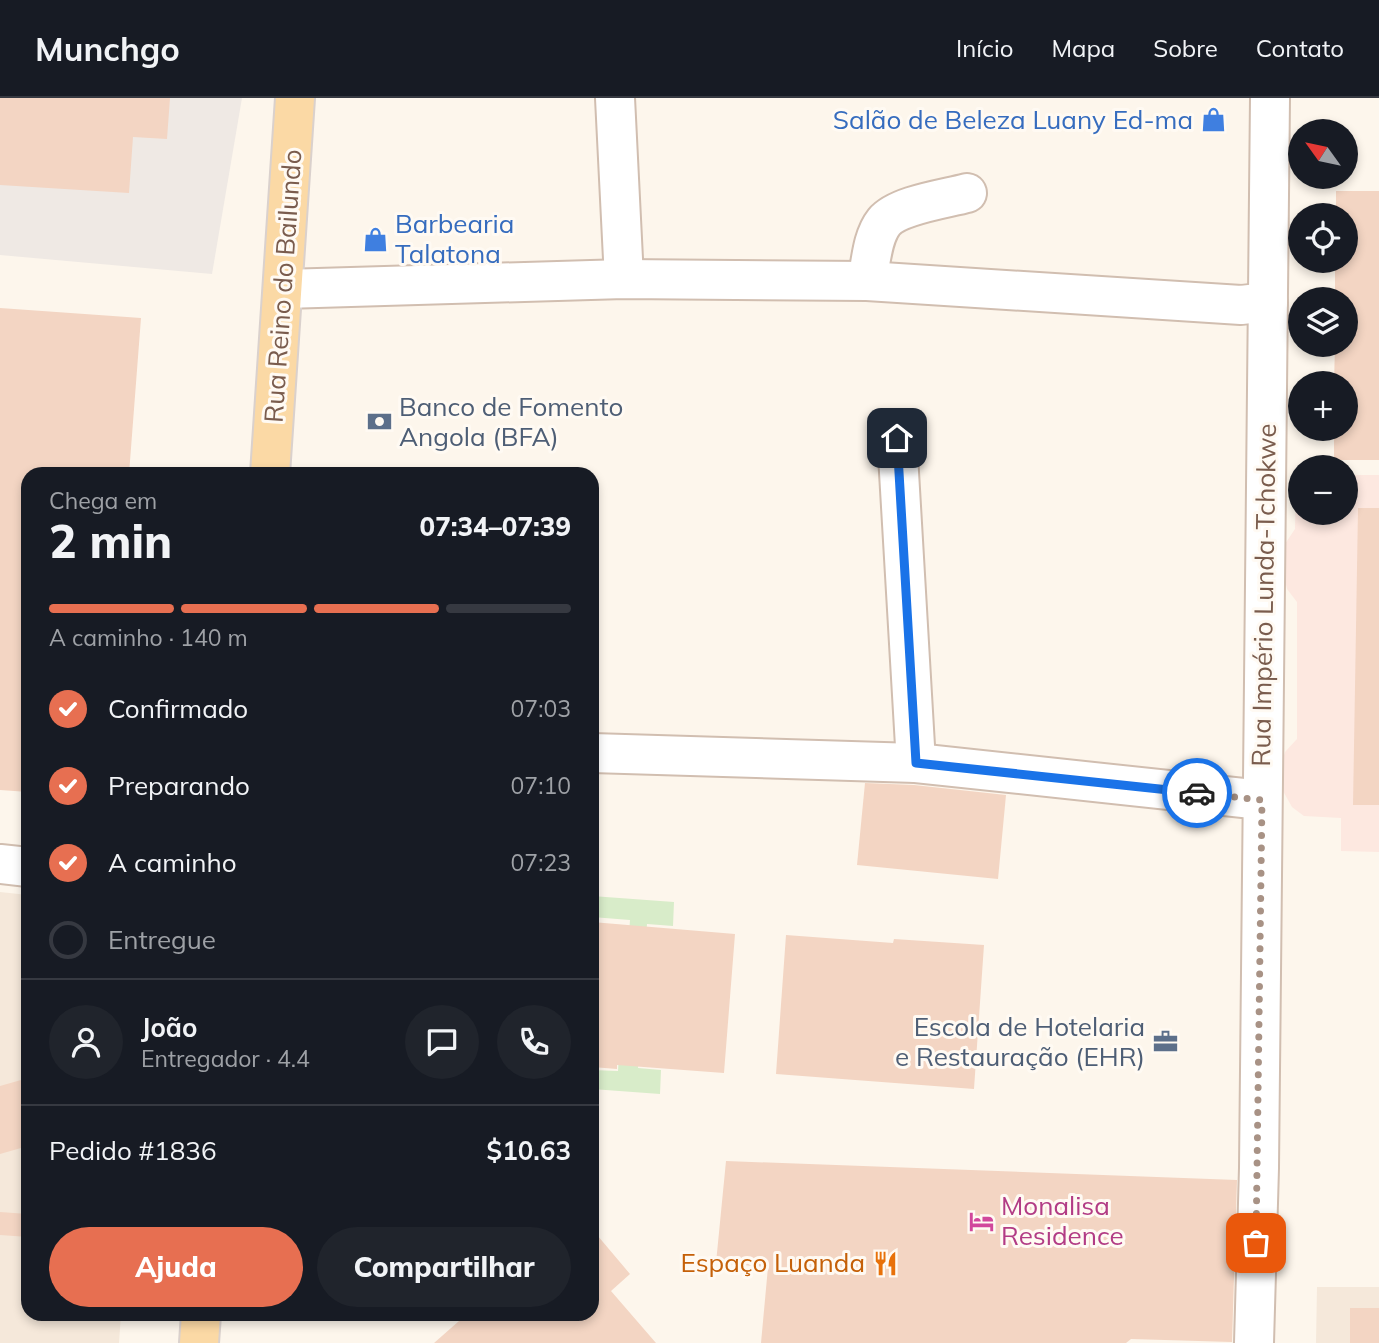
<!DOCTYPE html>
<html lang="pt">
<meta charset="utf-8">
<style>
:root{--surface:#171b24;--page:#20242c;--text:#f1f3f6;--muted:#9ea1a6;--line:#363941;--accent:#e76f51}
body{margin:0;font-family:Mulish,sans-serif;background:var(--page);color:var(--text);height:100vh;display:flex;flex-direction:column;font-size:26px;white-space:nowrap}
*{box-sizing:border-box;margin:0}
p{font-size:23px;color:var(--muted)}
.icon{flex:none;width:38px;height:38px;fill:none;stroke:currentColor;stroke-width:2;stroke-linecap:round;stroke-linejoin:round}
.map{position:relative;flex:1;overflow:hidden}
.details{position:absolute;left:21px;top:369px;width:578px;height:854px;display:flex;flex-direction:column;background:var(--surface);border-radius:21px;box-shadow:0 4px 10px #0003}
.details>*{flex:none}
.needle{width:46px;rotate:303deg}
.controls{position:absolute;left:1288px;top:21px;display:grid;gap:14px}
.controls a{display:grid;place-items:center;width:70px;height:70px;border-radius:50%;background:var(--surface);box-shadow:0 4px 10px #0003;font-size:35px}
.pin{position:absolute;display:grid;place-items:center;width:60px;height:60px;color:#fff;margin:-30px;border-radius:14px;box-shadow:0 4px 10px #0006}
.courier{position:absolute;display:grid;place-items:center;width:70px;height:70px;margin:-35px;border:5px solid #1a73e8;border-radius:50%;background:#fff;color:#222;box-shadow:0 2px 9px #0007}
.headline em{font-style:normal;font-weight:800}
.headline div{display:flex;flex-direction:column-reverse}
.headline{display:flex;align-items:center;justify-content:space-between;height:119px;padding:0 28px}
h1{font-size:46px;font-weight:800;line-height:52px}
.bar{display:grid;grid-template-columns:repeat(4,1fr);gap:10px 7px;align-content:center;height:84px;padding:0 28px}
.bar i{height:9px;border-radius:5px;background:var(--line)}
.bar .selected{background:var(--accent)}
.bar p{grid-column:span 4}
.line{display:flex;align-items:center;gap:18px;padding:0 28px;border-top:2px solid var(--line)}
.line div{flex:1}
.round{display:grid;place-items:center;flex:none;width:74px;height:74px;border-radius:37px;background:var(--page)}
ol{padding:0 28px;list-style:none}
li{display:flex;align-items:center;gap:21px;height:77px}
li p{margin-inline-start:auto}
li .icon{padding:7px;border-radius:50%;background:var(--accent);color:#fff;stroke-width:4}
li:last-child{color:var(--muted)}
li i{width:38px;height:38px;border:4px solid var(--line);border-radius:50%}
.action{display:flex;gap:14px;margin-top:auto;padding:14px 28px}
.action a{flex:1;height:80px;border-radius:42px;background:var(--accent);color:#fff;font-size:28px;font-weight:800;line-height:80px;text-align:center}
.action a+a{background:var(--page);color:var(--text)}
header{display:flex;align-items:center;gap:42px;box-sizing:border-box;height:98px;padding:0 35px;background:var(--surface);border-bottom:2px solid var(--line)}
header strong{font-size:33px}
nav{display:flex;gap:38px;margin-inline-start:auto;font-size:24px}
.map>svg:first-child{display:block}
</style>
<header>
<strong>Munchgo</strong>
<nav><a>Início</a><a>Mapa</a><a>Sobre</a><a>Contato</a></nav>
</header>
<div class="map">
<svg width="1379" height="1245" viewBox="0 0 1379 1245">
<rect width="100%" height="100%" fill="#fdf6ec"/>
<g fill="#f5e8da">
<path d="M0,794L28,797V1216H121L119,1245H0Z"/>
<path d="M1317,1189H1379V1245H1316Z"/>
</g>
<path fill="#fde8e0" d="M1296,376H1300V415H1346V377H1379V754L1341,753V720L1304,718L1292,709L1283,693L1280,672L1285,654L1297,641V504L1287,491L1282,469L1285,446L1295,431Z"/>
<path fill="#efe9e4" d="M0,0H242L212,176L0,157Z"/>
<g fill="#d8ecc9">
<path d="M592,798L674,804L673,828L647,826L645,851L628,850L630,822L592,819Z"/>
<path d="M620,942L640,943L638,970L661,972L660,996L592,991V972L618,973Z"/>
</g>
<g fill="#f3d5c3">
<path d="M0,0H170L167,41L133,39L129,95L0,87Z"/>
<path d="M1336,93H1379V362H1334V331H1346V285H1334L1335,247H1346V201H1335V163H1346V117H1336Z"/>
<path d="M0,210L141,220L129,376H28V694L0,692Z"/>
<path d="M1358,410H1379V707H1353Z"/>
<path d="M865,685L914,687L1006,697L998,781L857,767Z"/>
<path d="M592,824L735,836L724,975L617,967V971L592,969Z"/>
<path d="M786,837L893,845L894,841L984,847L974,991L776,976Z"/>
<path d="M28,980V1048L0,1056V988Z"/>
<path d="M726,1063L1237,1082L1232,1244L1131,1241L1126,1245H761L768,1169L716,1165Z"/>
<path d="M0,1114L28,1116V1139L0,1137Z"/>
<path d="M592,1131L630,1176L611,1193L656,1245H434L467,1216H592Z"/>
<rect x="1350" y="1210" width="29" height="35"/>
</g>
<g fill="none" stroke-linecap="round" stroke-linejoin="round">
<defs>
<g id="minor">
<path d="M615,0L624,181"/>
<path d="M867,183C871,165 872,139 884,124C898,107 945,101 967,95"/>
<path d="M284,191L624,181L867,183L1241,207L1268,204"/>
<path d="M897,340L916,665"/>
<path d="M592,655L916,665L1262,702"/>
<path d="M0,766L28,769"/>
<path d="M1254,1245L1259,1070L1270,0"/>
</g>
<g id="major">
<path d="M270,376L295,0"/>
<path d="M199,1245L201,1216"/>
</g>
</defs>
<use href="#minor" stroke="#d1beb0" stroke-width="42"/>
<use href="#major" stroke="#dad1cd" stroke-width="42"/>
<use href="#minor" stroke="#fff" stroke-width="38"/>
<use href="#major" stroke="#fbd9a5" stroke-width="38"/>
</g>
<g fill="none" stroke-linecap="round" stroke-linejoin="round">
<path stroke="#a89285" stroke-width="7" stroke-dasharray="0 12.6" d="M1197,695L1262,702L1256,1145"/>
<path stroke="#1a73e8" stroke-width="9" d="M897,340L916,665L1197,695"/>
</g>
<defs>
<symbol id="shop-bare" viewBox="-9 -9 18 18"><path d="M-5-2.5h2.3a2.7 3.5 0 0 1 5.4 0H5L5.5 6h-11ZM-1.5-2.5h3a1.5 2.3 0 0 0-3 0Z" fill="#3f7fe0" stroke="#fffaf3" stroke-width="2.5" paint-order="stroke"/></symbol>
<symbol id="bank-bare" viewBox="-9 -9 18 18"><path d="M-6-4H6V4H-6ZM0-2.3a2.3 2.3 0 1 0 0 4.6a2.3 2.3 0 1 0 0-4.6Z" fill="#5c6f8a" stroke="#fffaf3" stroke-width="2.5" paint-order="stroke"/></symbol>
<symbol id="office-bare" viewBox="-9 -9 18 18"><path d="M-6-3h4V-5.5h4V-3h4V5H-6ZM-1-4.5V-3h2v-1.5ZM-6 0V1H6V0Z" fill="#5c6f8a" stroke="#fffaf3" stroke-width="2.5" paint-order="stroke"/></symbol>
<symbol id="hotel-bare" viewBox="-9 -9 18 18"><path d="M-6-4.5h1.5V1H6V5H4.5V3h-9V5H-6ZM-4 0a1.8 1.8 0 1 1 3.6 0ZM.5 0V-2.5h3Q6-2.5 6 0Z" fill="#d1479c" stroke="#fffaf3" stroke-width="2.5" paint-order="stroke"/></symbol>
<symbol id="restaurant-bare" viewBox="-9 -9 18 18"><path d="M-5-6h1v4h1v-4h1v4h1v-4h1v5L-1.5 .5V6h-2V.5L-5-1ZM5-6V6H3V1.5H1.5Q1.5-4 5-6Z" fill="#e8710a" stroke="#fffaf3" stroke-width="2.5" paint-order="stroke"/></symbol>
</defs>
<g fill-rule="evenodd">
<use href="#shop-bare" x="1196" y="4" width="35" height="35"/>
<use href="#shop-bare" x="358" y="124" width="35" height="35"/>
<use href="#bank-bare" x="362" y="306" width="35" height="35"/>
<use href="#office-bare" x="1148" y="926" width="35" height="35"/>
<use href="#hotel-bare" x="964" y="1106" width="35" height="35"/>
<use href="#restaurant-bare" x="868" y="1148" width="35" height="35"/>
</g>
<g text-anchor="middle" stroke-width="6" stroke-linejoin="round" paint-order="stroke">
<g font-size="26" fill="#366cbe" stroke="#fffaf3" text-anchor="end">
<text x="1193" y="31">Salão de Beleza Luany Ed-ma</text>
<text x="395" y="135" text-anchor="start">Barbearia<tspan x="395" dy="30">Talatona</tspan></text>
</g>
<g font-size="26" fill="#7a5c4d" stroke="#fffaf3">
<text transform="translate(283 188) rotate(-86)" y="9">Rua Reino do Bailundo</text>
<text transform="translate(1264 497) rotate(-89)" y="9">Rua Império Lunda-Tchokwe</text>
</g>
<g font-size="26" fill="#4e5e75" stroke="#fffaf3" text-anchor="start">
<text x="399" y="318">Banco de Fomento<tspan x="399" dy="30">Angola (BFA)</tspan></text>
<text x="1145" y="938" text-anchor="end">Escola de Hotelaria<tspan x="1145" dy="30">e Restauração (EHR)</tspan></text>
</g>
<g font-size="26" fill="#b23c85" stroke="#fffaf3" text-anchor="start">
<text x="1001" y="1117">Monalisa<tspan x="1001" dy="30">Residence</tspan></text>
</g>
<g font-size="26" fill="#c56008" stroke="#fffaf3" text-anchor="end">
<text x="865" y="1174">Espaço Luanda</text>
</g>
</g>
</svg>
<div class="controls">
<a><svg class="needle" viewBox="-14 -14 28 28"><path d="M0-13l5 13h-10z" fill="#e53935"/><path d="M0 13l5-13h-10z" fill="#9ea1a6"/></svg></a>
<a><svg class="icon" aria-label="locate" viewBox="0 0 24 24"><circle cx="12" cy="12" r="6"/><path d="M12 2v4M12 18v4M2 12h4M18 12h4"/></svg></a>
<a><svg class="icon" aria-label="layers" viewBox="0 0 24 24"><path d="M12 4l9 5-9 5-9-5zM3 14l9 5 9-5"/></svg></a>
<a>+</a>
<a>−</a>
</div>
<div class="pin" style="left:1256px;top:1145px;background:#ea580c"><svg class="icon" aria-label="bag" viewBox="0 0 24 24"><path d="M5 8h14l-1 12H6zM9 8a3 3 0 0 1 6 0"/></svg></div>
<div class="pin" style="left:897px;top:340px;background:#1f2937"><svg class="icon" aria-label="home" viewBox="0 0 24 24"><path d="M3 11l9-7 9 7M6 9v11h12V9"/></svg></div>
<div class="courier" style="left:1197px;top:695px"><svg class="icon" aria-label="car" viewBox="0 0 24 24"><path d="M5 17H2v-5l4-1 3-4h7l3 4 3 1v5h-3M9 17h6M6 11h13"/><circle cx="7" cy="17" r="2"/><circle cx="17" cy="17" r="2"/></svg></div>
<section class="details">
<div class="headline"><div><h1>2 min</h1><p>Chega em</p></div><em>07:34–07:39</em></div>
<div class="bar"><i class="selected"></i><i class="selected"></i><i class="selected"></i><i></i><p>A caminho · 140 m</p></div>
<ol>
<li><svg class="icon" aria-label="check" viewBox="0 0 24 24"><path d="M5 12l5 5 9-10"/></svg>Confirmado<p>07:03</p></li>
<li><svg class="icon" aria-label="check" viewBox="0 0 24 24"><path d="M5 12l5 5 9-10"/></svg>Preparando<p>07:10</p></li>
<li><svg class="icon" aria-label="check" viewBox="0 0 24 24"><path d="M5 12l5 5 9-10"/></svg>A caminho<p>07:23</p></li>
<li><i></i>Entregue</li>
</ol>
<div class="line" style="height:126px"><a class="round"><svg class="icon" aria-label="person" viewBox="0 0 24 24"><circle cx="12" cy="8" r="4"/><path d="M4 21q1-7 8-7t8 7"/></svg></a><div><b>João</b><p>Entregador · 4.4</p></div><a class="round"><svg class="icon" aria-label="chat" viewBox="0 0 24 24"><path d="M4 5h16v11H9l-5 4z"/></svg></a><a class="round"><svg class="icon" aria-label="phone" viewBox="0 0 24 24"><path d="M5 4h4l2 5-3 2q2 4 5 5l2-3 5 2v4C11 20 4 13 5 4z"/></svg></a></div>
<div class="line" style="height:91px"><div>Pedido #1836</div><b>$10.63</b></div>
<div class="action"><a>Ajuda</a><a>Compartilhar</a></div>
</section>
</div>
